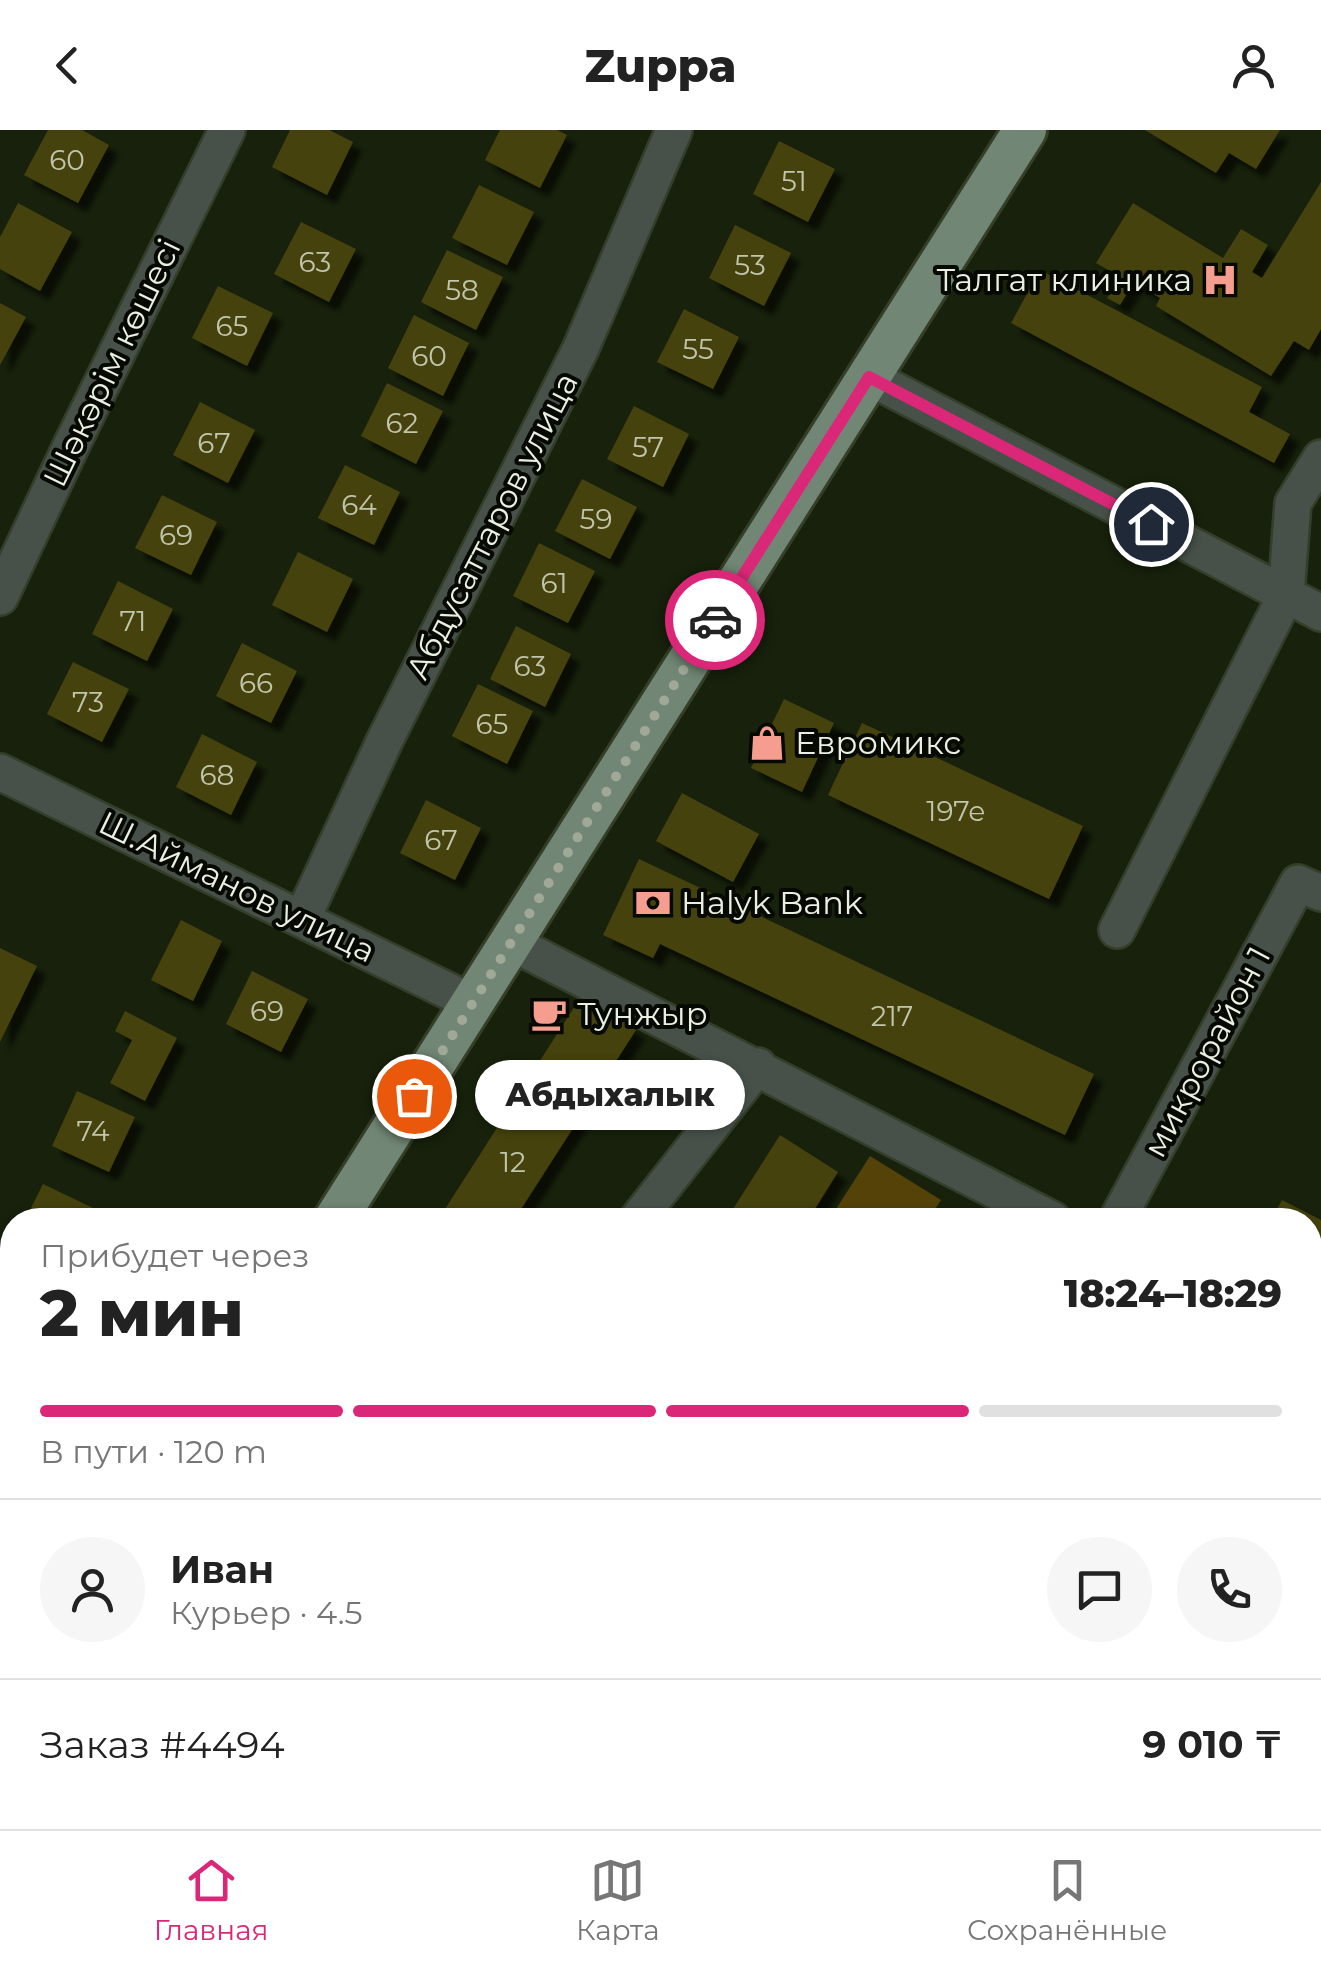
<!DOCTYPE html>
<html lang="ru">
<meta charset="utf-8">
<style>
:root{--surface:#fff;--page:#f6f6f6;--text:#222;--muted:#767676;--line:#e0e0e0;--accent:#db2777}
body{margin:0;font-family:Montserrat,sans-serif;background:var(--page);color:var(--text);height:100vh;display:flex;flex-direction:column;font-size:38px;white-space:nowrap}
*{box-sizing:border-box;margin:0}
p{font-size:32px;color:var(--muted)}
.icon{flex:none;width:55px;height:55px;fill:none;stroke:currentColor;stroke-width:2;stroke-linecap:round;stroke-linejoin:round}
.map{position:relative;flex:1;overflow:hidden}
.details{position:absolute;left:0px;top:1078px;width:1322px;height:622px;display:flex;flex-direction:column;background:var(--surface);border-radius:40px 40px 0 0;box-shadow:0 2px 8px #0004}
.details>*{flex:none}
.pin{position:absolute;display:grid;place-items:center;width:85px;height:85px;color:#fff;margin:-42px;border:5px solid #fff;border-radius:50%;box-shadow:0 2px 10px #0007}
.courier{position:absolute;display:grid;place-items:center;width:100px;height:100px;margin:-50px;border:8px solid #db2777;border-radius:50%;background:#fff;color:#222;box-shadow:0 2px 12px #0007}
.bubble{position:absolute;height:70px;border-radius:35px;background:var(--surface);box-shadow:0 2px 8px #0004;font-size:32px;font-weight:800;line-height:70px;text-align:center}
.head em{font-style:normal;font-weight:800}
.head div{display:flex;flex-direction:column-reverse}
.head{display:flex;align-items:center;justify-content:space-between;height:170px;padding:0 40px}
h1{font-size:65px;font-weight:800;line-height:75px}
.bar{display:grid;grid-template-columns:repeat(4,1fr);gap:15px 10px;align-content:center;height:120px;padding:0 40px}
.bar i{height:12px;border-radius:8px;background:var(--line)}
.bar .selected{background:var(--accent)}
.bar p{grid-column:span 4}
.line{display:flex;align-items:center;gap:25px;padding:0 40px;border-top:2px solid var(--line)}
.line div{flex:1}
.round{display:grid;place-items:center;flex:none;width:105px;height:105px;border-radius:52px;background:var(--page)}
header{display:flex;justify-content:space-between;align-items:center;height:130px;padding:0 40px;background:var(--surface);font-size:45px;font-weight:800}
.tab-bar{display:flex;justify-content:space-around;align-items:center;height:140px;border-top:2px solid var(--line);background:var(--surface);font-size:28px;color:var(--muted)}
.tab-bar a{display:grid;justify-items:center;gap:5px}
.tab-bar .selected{color:var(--accent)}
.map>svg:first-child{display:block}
</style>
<header><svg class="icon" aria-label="back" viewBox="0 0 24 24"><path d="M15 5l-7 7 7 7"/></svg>Zuppa<svg class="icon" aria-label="person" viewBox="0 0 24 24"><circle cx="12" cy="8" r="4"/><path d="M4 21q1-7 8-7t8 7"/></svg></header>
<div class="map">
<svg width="1321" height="1699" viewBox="0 0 1321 1699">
<defs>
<filter id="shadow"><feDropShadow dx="9" dy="9" stdDeviation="2.5" flood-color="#0009"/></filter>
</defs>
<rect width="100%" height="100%" fill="#17210b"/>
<path fill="#544208" d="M870,1026L941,1070L928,1090H829Z"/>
<g fill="#44430b" filter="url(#shadow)">
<path d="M48,0H82L109,15L78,73L24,45Z"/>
<path d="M290,0H329L353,12L327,65L272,37Z"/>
<path d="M500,0H557L567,5L540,58L485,30Z"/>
<path d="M1145,0H1280L1256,39L1229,23L1216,43Z"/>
<path d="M779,11L835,39L808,92L753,64Z"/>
<path d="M1321,52V199L1309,220L1294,211L1271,246L1156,176L1160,168L1134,152L1120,175L1107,168L1120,147L1096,133L1133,73L1223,128L1241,99L1268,115L1252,142L1262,148Z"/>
<path d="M479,55L534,82L507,135L452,108Z"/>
<path d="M18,73L72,102L40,161L0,139V107Z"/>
<path d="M301,92L356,119L329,172L274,144Z"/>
<path d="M735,95L791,123L764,176L709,148Z"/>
<path d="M447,120L503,147L476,200L421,172Z"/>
<path d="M1040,140L1262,257L1249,282L1290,304L1274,333L1011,193Z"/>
<path d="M218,156L273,183L247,236L192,208Z"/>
<path d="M0,173L26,187L0,235Z"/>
<path d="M684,179L739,207L713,259L657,232Z"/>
<path d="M414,185L469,213L443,266L388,238Z"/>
<path d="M387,253L443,281L416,334L361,306Z"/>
<path d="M200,272L255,300L228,353L173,325Z"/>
<path d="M634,276L689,304L663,357L607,329Z"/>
<path d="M345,335L400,362L374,415L318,388Z"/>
<path d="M582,349L637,377L610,429L555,401Z"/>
<path d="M162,365L217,392L191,445L135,418Z"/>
<path d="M539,413L595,441L568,493L513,466Z"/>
<path d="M298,422L353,449L327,502L272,475Z"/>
<path d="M118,451L173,479L147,531L92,504Z"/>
<path d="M516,496L571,524L545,577L490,549Z"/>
<path d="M242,513L297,541L271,593L216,566Z"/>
<path d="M73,532L129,559L102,612L47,584Z"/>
<path d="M478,554L533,581L507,634L452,606Z"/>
<path d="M784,569L834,593L802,662L751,638Z"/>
<path d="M862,593L1083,696L1049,769L828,665Z"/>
<path d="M202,604L257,632L231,685L176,657Z"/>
<path d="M682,663L759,704L733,752L656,711Z"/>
<path d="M426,670L481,698L455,750L400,723Z"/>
<path d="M639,729L1094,944L1065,1005L660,814L653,828L603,805Z"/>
<path d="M181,790L222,811L193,871L151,850Z"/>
<path d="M0,818L37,836L0,912Z"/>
<path d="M252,841L308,869L281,922L226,894Z"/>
<path d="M582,865L636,900L514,1090H438Z"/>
<path d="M125,881L177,908L145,971L110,953L132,910L115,901Z"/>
<path d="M77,961L135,987L109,1042L52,1016Z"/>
<path d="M780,1005L838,1042L808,1090H726Z"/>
<path d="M43,1054L93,1078L88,1090H25Z"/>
<path d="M1282,1070L1321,1090V1170L1310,1165V1090H1271Z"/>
<path d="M0,1138L12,1144V1223L0,1217Z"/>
<path d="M1321,1184V1332L1310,1327V1206Z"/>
<path d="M12,1672V1688H88L80,1699H0V1691Z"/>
<path d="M273,1688H343L336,1699H290Z"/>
<path d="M632,1688H696L695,1699H631Z"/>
<path d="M828,1688H888L887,1699H826Z"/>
</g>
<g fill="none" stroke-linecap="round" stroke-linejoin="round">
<defs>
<g id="minor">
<path d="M869,247L1321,483"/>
<path d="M0,467L72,314L227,0"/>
<path d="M0,642L473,873"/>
<path d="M302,789L385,610L581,218L674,0"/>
<path d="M1117,800L1286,465L1293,373L1321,328"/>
<path d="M512,813L1053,1090"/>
<path d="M637,1090L758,936"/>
<path d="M1117,1090L1298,753L1321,763"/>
<path d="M244,1688L262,1699"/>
<path d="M967,1688V1699"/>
<path d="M586,1699L587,1688"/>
<path d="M795,1699L796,1688"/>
</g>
<g id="major">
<path d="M335,1090L1025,0"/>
<path d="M0,1590L12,1573"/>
</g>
</defs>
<use href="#minor" stroke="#343e29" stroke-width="40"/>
<use href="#major" stroke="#343e29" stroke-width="48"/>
<use href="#minor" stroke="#475149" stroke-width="35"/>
<use href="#major" stroke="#718674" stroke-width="42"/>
</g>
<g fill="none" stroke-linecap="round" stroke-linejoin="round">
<path stroke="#a0a897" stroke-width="10" stroke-dasharray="0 18" d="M414,966L715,490"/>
<path stroke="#db2777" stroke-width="12" d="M715,490L869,247L1151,394"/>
</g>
<defs>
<symbol id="hospital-bare" viewBox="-9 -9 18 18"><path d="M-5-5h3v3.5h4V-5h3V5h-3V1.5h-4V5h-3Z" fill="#f59d8f" stroke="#050902" stroke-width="2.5" paint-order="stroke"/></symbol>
<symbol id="shop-bare" viewBox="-9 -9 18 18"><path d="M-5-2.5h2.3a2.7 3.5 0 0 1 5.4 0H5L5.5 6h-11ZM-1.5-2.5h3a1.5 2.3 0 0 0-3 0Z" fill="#f59d8f" stroke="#050902" stroke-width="2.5" paint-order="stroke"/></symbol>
<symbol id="bank-bare" viewBox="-9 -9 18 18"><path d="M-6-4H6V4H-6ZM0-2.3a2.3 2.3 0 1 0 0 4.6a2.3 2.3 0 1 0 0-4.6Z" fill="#f59d8f" stroke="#050902" stroke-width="2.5" paint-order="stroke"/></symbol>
<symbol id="cafe-bare" viewBox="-9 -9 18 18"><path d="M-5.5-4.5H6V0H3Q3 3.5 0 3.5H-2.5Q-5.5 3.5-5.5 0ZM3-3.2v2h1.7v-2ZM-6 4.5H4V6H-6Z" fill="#f59d8f" stroke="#050902" stroke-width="2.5" paint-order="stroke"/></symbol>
</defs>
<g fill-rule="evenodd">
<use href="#hospital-bare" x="1195" y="125" width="50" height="50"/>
<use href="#shop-bare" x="742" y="588" width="50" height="50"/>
<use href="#bank-bare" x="628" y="748" width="50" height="50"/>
<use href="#cafe-bare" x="524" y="859" width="50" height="50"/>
</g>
<g text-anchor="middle" stroke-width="8" stroke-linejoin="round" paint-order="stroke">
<g font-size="28" fill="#c0c5ac">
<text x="67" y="40">60</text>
<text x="794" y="61">51</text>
<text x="315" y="142">63</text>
<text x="750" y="145">53</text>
<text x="462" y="170">58</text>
<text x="232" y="206">65</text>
<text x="698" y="229">55</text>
<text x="429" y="236">60</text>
<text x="402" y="303">62</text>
<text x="214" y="323">67</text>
<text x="648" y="327">57</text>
<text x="359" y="385">64</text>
<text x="596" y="399">59</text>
<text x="176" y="415">69</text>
<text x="554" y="463">61</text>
<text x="133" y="501">71</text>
<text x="530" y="546">63</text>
<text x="256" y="563">66</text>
<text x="88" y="582">73</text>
<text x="492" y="604">65</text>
<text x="217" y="655">68</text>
<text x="956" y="691">197е</text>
<text x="441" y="720">67</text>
<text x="267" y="891">69</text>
<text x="892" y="896">217</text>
<text x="93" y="1011">74</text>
<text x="513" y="1042">12</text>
</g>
<g font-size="32" fill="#e9f0e2" stroke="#050902" text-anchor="start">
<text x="1192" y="161" text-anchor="end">Талгат клиника</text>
<text x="795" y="624">Евромикс</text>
<text x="681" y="784">Halyk Bank</text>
<text x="577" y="895">Тунжыр</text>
</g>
<g font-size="32" fill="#e9f0e2" stroke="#050902">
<text transform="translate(112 233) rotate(-64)" y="11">Шәкәрім көшесі</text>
<text transform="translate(492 396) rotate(-63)" y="11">Абдусаттаров улица</text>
<text transform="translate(237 757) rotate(26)" y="11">Ш.Айманов улица</text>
<text transform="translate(1207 922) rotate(-62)" y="11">микрорайон 1</text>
</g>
</g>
</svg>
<div class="pin" style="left:414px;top:966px;background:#ea580c"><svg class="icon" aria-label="bag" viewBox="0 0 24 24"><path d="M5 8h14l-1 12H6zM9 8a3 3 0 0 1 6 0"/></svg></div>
<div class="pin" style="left:1151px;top:394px;background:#1f2937"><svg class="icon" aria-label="home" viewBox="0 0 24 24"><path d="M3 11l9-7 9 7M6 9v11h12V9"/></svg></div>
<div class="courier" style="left:715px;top:490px"><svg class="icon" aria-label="car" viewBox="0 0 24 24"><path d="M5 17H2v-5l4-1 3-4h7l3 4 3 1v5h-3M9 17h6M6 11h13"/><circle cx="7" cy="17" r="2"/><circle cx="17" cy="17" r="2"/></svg></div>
<div class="bubble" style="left:475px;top:930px;width:270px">Абдыхалык</div>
<section class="details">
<div class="head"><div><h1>2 мин</h1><p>Прибудет через</p></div><em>18:24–18:29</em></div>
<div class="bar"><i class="selected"></i><i class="selected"></i><i class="selected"></i><i></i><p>В пути · 120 m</p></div>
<div class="line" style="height:180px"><a class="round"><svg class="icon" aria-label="person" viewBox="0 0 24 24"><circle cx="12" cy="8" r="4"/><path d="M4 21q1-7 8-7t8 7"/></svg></a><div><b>Иван</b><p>Курьер · 4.5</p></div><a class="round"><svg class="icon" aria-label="chat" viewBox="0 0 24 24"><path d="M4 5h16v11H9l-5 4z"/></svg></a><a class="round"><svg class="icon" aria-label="phone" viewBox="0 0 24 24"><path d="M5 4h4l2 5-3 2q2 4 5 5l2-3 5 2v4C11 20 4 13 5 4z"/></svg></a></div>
<div class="line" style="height:130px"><div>Заказ #4494</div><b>9 010 ₸</b></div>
</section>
</div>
<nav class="tab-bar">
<a class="selected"><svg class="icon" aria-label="home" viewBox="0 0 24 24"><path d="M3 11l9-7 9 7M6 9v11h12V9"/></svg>Главная</a>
<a><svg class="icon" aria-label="map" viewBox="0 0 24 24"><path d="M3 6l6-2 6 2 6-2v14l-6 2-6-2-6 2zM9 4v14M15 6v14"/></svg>Карта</a>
<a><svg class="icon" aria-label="saved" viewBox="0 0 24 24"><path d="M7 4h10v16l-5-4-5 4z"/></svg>Сохранённые</a>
</nav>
